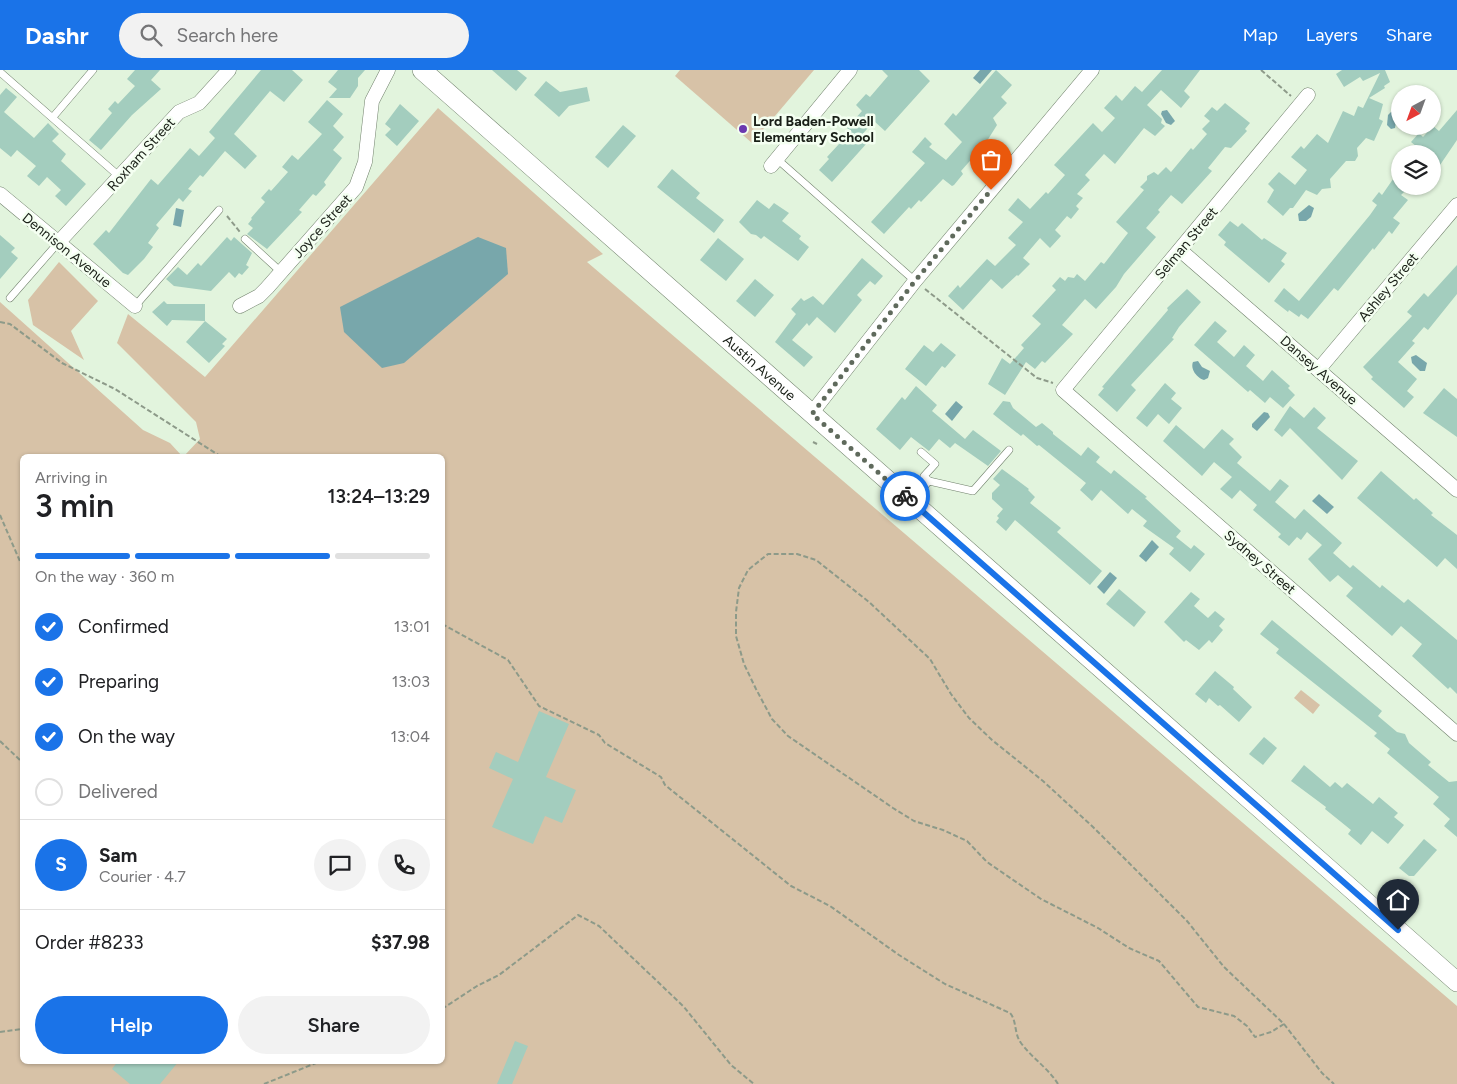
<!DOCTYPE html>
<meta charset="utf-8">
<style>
:root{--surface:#fff;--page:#f2f2f2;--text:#202124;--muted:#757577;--line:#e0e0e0;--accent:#1a73e8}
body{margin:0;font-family:Figtree,sans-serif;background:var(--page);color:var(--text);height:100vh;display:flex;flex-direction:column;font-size:19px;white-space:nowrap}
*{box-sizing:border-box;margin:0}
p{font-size:16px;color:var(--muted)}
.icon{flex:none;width:28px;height:28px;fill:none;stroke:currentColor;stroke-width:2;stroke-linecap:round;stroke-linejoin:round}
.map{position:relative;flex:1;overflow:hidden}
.details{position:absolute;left:20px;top:384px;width:425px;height:610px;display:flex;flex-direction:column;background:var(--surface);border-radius:8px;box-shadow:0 1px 4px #0004}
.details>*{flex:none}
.needle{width:32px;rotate:221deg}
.controls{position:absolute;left:1391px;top:15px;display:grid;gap:10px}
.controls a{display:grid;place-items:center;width:50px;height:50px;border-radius:50%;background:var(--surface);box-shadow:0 1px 4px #0004;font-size:25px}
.pin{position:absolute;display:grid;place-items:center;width:42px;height:42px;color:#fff;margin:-51px -21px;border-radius:50% 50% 50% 0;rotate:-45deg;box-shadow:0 0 5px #0007}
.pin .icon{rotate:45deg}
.courier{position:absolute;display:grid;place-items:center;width:50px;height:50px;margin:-25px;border:4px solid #1a73e8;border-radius:50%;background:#fff;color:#222;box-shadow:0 1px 6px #0007}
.summary em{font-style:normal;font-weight:600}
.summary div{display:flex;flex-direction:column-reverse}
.summary{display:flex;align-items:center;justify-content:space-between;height:85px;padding:0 15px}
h1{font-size:32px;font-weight:600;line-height:38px}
.bar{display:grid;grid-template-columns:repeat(4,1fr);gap:8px 5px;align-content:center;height:60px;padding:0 15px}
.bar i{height:6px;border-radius:4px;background:var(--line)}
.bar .active{background:var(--accent)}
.bar p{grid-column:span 4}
.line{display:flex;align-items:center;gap:12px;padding:0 15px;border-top:1px solid var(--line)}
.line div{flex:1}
.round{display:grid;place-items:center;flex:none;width:52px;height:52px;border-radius:26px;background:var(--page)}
ol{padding:0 15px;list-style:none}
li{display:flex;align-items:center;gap:15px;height:55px}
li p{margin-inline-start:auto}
li .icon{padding:5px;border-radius:50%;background:var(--accent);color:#fff;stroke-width:4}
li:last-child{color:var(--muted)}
li i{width:28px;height:28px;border:2px solid var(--line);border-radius:50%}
.action{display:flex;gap:10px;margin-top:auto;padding:10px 15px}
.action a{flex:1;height:58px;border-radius:30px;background:var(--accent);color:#fff;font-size:20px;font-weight:600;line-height:58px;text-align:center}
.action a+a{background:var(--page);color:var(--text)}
header{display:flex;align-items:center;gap:30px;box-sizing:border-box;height:70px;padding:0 25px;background:var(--accent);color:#fff}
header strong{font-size:24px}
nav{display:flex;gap:28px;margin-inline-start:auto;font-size:18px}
.search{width:350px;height:45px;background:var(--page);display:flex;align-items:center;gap:12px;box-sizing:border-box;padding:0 18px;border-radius:28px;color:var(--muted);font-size:19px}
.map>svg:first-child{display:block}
</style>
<header>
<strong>Dashr</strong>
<div class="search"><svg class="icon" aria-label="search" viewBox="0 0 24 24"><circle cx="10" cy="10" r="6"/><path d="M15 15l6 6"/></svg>Search here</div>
<nav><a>Map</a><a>Layers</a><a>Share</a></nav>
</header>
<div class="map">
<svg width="1457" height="1014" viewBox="0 0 1457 1014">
<rect width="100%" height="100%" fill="#e2f4dd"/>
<g fill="#d7c2a7">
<path d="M680,0H814L752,73L675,6Z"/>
<path d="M438,38L603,184L587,192L1457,936V1014H0V232L143,360L170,373L182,386H22V991H442V386H184L200,369L196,352L117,273L128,244L205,307Z"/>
<path d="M59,192L98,231L71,261L84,290L33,255L28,230Z"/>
<path d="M1301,620L1320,635L1313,644L1294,628Z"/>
</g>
<g fill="#78a7ab">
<path d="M980,0H992L980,14L973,8Z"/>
<path d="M1167,40L1175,51L1171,55L1166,53L1161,44L1162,41Z"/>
<path d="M1391,42H1394L1397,46L1395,58L1391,59L1387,55L1388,45Z"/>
<path d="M1309,135L1314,138L1311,147L1306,151H1299L1298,144Z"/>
<path d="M176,138L184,140L181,157L173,155Z"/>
<path d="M478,167L506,178L508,204L404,293L382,298L344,262L340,237Z"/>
<path d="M1416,285L1427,293L1425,301H1420L1412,293L1411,287Z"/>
<path d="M1198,291L1202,297L1210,301L1208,308L1204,310C1197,308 1190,299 1193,292Z"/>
<path d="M956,331L963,337L952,351L945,344Z"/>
<path d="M1264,342L1268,343L1270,347L1257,361L1252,357V354Z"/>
<path d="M1319,424L1334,437L1327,444L1312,431Z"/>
<path d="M1152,470L1159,477L1146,492L1139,486Z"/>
<path d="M1110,502L1117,508L1104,524L1097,517Z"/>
</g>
<g fill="#a3cdbe">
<path d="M135,0H160L151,10L161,19L132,45L101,80L89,70L112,43L108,39L115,31L118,34L135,16L127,9Z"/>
<path d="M261,0H292L303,10L284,32L270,21L234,64L257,86L245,99L225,81L203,107L200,105L188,119L192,121L183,132L179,128L156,155L159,158L148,173L153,177L144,189L128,205L123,203L93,174L106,160L109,163L151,109L158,115L190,78L199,86L215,68L209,62Z"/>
<path d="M338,0H365L358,8V16L350,28H329L337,19L328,12Z"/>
<path d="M492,0H517L527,8L516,21Z"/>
<path d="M882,0H919L930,11L885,61L874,51L860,67L867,73L832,112L819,100L829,89L827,87L851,61L847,58L862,41L856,35L866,24L870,27L888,6Z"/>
<path d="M996,0L1012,15L1001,27L1007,33L993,48L997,55L987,71L992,75L981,87L976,84L961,101L963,104L954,115L952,116L943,109L921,132L919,130L911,139L909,137L884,164L871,152L925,93L912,82L925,67L932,74L929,77L946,90L962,72L944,54L953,43L956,46Z"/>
<path d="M1162,0H1200L1184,21L1190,27L1181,38L1161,20L1147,35L1162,49L1161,53L1165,56L1155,66L1144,58L1115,94L1104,84L1085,105L1090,110L1077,124L1083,128L1076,136L1079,139L1071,149L1067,146L1055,160L1061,166L1050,178L1040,168L1023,188L1030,194L1018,206L1017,205L1002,219L991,209L963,240L948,226L958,215L960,218L987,189L995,196L1016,175L1008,168L1023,152L1008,140L1018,128L1030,139L1046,122L1048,124L1065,105L1054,95L1093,53L1102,62L1115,48L1104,38L1116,25L1122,31L1135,16L1142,22Z"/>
<path d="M1342,0H1385L1390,12L1384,16L1385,18L1369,28L1383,34L1379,49L1383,51L1374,71L1366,68L1357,78L1358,86L1355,91H1346L1330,109L1331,118L1322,119L1317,125L1306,120L1293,138H1290L1283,146L1267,132L1274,120L1268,114L1279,102L1295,115L1307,100L1291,87L1301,76L1304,79L1317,64L1328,73L1343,41L1354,46L1358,36L1363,38L1380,3L1363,11L1360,7L1344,17L1336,4Z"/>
<path d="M546,11L560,22L587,17L590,31L569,36L559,47L534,25Z"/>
<path d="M6,18L17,27L4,42L34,68L48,53L59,64L52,71L66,84L61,91L86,114L66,136L55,126L61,120L47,107L39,116L27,106L36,96L17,80L11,87L0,78V25Z"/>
<path d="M327,30L343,44L333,56L344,67L333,80L342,88L324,112L326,115L316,126L313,124L299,140L302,142L267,179L247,164L253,158L248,154L252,149L251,148L265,132L261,128L269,119L271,121L288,102L282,97L292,85L298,90L322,64L308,52Z"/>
<path d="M1225,33L1250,53L1245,59L1247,61L1231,78L1225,77L1208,98L1212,101L1182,134L1171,125L1158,140L1160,142L1146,158L1156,167L1124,204L1116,217L1096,239L1085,229L1062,255L1073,264L1045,293L1042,291L1035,299L1026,292L1005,325L988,314L1002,288L1010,294L1024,278L1021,275L1041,254L1032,246L1056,220L1052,216L1060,207L1065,211L1068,207L1074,208L1077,204L1085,211L1101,192L1104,194L1128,163L1116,152L1144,120L1140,117L1147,110V106L1154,102L1158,105L1166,97L1171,102L1191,78L1193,80L1207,64L1202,59L1210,51L1204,46L1212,37L1217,41Z"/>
<path d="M400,34L419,51L397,76L385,65L391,59L385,54Z"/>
<path d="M1457,40V70L1440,95L1432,89V84H1426L1411,72L1419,63L1423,67L1433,56L1439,61Z"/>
<path d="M623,55L636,66L608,98L595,87Z"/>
<path d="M672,99L700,123L696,128L724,150L714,163L657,117Z"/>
<path d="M1400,99V116H1410L1401,125L1408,130L1393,148L1400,153L1392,164L1389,161L1374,180L1373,178L1338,221L1334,218L1308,249L1301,244L1299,247L1289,240L1288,242L1274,231L1284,218L1299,231L1370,145L1377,135L1372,131L1379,122L1382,125Z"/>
<path d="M757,130L769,139L774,133L789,143L782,151L801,166L799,169L809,177L798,191L764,166L761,169L756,165L751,164L739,152Z"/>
<path d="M1230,151L1238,157L1242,153L1262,170L1264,168L1287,183L1281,191L1285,194L1269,213L1224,175L1226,172L1218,165Z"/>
<path d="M0,165L15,178L11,182L18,188L0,209Z"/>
<path d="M227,167L231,171L234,167L252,183L246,195L249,197L242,205L239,203L235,208L229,202L211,221L174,216L166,209L178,197L187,205L198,193L201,196Z"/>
<path d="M718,168L744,189L726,211L700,190Z"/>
<path d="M862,188L883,206L875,215L870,211L857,225L862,230L835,263L817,247L809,256L807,253L792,270L813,287L804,297L775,272L796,244L791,239L801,228L804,231L813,226L823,235Z"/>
<path d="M1457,195V224L1428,260L1424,257L1412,271L1415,273L1398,292L1417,309L1407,321L1414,327L1404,338L1371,309L1373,307L1363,297L1412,246L1407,242L1424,223L1428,227Z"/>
<path d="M755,209L774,225L755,247L736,231Z"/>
<path d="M1187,219L1201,232L1179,257L1172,268L1174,269L1131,315L1136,320L1117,342L1098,325L1104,318L1102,317L1168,240L1167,238Z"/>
<path d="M164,231L167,234H205V251L172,250L167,256L152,242Z"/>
<path d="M205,251L227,269L222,274L225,276L209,293L186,272Z"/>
<path d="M1215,251L1227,261L1217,272L1234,287L1244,275L1255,285L1246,296L1263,311L1272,300L1290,316L1288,318L1295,325L1283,338L1270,327L1265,333L1250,320L1248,322L1194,275Z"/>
<path d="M941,273L956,285L945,298L942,296L926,316L905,299L924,275L933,282Z"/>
<path d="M1165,313L1176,323L1171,329L1182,338L1169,354L1158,344L1147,357L1136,348Z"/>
<path d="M916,316L937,335L932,341L965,369L973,360L1001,381L988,396L955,373L950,378L939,369L929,381L911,367L900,380L876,359L902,327L905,330Z"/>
<path d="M1444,318L1457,329V367L1423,343Z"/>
<path d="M1003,331L1010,332L1013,338L1036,357L1042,353L1053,362V364L1081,386L1088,377L1100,387L1096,392L1111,404L1114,400L1147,427L1145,428L1181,461L1176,467L1191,479L1194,475L1205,484L1190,502L1169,484L1174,478L1143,456L1147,451L1132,439L1128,444L1101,420L1092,431L1080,420L1086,413L1039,375L1037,376L1023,364L1021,366L993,344Z"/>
<path d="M1290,336L1304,348L1314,337L1326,348L1317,358L1358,391L1342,410L1290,358L1282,367L1274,360Z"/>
<path d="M1176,355L1204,379L1222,359L1234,369L1229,374L1242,387L1237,393L1270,421L1280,409L1289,416L1275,432L1295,449L1304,439L1342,473L1333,483L1350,498L1353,495L1380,518L1382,515L1404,533L1408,529L1457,570V624L1450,617L1448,619L1412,586L1422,574L1401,556L1392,566L1346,526L1353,518L1338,505L1330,512L1321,503L1308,489L1322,475L1307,462L1301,470L1297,467L1289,476L1278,467L1281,464L1253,440L1257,435L1240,420L1232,429L1220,419L1232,407L1214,392L1202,406L1163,371Z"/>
<path d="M1002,399L1029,419L1028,420L1035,427L1030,433L1061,458L1057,462L1102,501L1090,515L1015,450L1006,461L996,452L999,448L997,446L1003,439L992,429V423L1000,415L993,409Z"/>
<path d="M1381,401L1414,430L1416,428L1433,443L1431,445L1457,465V499L1445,488L1437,497L1357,428Z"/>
<path d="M1119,519L1146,542L1134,557L1106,534Z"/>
<path d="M1191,522L1200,529L1194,536L1208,548L1215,541L1225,549L1219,556L1223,560L1212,573L1209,570L1199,580L1186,570L1184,572L1164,552Z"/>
<path d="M1272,550L1382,641L1378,646L1397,662L1405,664L1409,673L1431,692L1428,695L1449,712L1457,711V767L1444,756L1450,749L1433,734L1439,727L1387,683L1390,679L1374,666L1377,663L1276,583L1279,579L1260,564Z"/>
<path d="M1215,601L1234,617L1233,619L1252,637L1239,652L1220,635L1218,636L1209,628L1206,633L1195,624Z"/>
<path d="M539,641L569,654L546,707L576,720L562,753L545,746L533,774L492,757L513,709L489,698L496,682L518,692Z"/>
<path d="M1264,667L1277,678L1263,695L1249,684Z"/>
<path d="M1304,695L1330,717L1335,712L1342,718L1347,713L1373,734L1379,727L1398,743L1394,747L1404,755L1388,774L1372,761L1361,775L1348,764L1351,760L1325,739L1326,737L1291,711Z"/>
<path d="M1424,769L1437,780L1414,806H1409L1399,798Z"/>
<path d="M515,971L528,976L512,1014H497Z"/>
<path d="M118,991H179L160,1014H130L112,999Z"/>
</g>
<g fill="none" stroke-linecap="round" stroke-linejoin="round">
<defs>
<g id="lane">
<path d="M0,2L120,107"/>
<path d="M53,47L93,0"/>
<path d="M777,89L915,211"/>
<path d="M245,169L281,202"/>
<path d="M10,228L58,173"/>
<path d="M135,236L219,140"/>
<path d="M921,382L935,394L924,406L929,411"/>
<path d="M911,431L929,411L973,421L1009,380"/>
</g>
<g id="street">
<path d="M1308,25L1063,320L1457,664"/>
<path d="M771,96L850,0"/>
<path d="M0,124L135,236"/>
<path d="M58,173L179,42L199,33L229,0"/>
<path d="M1180,180L1457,420"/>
<path d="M240,236L259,226L267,218L356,117L365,92L372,31L388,0"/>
<path d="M1319,299L1457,135"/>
<path d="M811,344L915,211L1092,0"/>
</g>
<g id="secondary">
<path id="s1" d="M422,0L1457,912"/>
</g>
</defs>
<use href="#lane" stroke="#71816c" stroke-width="8"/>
<use href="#street" stroke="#71816c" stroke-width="15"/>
<use href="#secondary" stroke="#71816c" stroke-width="20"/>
<g stroke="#8d9a89" stroke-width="2" stroke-dasharray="5 2.5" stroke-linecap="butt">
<path d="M1261,0L1291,26"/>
<path d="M227,146L240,162"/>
<path d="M925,219L1037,308L1053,313"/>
<path d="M0,252L10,254L62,293L115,319L220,386"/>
<path d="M813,372L817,374"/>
<path d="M0,445L22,496"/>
<path d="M442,554L508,590L539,636L599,665L605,673L661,707L665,715L791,816L830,836L899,885L945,914L1010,943C1017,951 1014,964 1021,973C1032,988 1048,998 1058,1014"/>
<path d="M0,671L22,692"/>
<path d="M442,939L477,916L499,905L578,845L599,856L658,912L684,937L731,995L754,1014"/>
<path d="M1284,954L1271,962L1255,967L1247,956L1234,946L1198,937L1159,891L1129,878L1098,858L1041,829L987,792L967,771L943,760L914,751L893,738L788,666L772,649L756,619L744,594L736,566V542L739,518L748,500L768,484H797L816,490L869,532L930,589L951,624L969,648L992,670L1043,711L1093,757L1187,851L1224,897L1284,954L1322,1003L1334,1014"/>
<path d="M0,962L22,959"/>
<path d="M264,1014L321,991"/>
</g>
<use href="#lane" stroke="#fff" stroke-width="7"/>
<use href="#street" stroke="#fff" stroke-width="14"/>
<use href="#secondary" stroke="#fff" stroke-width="19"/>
</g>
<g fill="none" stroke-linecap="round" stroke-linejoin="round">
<path stroke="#5f6a5c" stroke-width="5" stroke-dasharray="0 9" d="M905,426L812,344L915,211L991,120"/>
<path stroke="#1a73e8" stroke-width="6" d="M905,426L1398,860"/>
</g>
<circle fill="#6a38af" stroke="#f4fff1" stroke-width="2" cx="743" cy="59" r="5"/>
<g text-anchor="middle" stroke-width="5" stroke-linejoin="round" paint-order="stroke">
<g font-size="14" font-weight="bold" fill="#191f17" stroke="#f4fff1" text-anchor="start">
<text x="753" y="56">Lord Baden-Powell<tspan x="753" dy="16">Elementary School</tspan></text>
</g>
<g font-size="14" fill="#191f17" stroke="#f4fff1">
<text transform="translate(141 84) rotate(-48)" y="5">Roxham Street</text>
<text transform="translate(322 156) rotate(-48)" y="5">Joyce Street</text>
<text transform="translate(1186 173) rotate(-50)" y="5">Selman Street</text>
<text transform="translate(67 180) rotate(39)" y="5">Dennison Avenue</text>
<text transform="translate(1388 217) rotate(-50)" y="5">Ashley Street</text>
<text dy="5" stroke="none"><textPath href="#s1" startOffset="450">Austin Avenue</textPath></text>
<text transform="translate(1319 300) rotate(41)" y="5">Dansey Avenue</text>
<text transform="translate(1260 492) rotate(41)" y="5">Sydney Street</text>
</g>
</g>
</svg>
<div class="controls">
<a><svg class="needle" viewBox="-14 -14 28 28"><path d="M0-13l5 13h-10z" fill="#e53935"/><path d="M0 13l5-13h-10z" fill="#757577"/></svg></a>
<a><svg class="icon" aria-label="layers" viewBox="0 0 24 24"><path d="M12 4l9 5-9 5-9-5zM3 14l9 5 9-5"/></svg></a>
</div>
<div class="pin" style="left:991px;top:120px;background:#ea580c"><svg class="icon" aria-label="bag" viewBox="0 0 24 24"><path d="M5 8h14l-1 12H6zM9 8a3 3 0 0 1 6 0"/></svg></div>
<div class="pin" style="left:1398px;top:860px;background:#1f2937"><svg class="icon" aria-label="home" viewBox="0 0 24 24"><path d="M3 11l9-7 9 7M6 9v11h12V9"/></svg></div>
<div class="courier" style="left:905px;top:426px"><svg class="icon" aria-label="bike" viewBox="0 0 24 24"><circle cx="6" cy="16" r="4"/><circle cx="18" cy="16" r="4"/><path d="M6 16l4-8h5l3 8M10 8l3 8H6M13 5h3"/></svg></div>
<section class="details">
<div class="summary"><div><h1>3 min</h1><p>Arriving in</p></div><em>13:24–13:29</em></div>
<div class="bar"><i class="active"></i><i class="active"></i><i class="active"></i><i></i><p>On the way · 360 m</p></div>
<ol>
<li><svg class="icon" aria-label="check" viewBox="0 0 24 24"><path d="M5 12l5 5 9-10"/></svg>Confirmed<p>13:01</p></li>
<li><svg class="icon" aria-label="check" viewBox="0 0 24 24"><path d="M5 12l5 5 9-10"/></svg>Preparing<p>13:03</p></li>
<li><svg class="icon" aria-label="check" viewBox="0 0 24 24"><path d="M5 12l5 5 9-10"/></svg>On the way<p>13:04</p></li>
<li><i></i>Delivered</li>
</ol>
<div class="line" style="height:90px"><b class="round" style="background:var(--accent);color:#fff">S</b><div><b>Sam</b><p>Courier · 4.7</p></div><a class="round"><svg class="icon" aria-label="chat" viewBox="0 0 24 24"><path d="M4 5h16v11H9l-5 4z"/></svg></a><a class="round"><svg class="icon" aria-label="phone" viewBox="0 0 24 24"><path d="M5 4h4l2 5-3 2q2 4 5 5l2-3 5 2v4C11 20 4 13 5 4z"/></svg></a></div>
<div class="line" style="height:65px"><div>Order #8233</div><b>$37.98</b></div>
<div class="action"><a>Help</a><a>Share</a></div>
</section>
</div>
